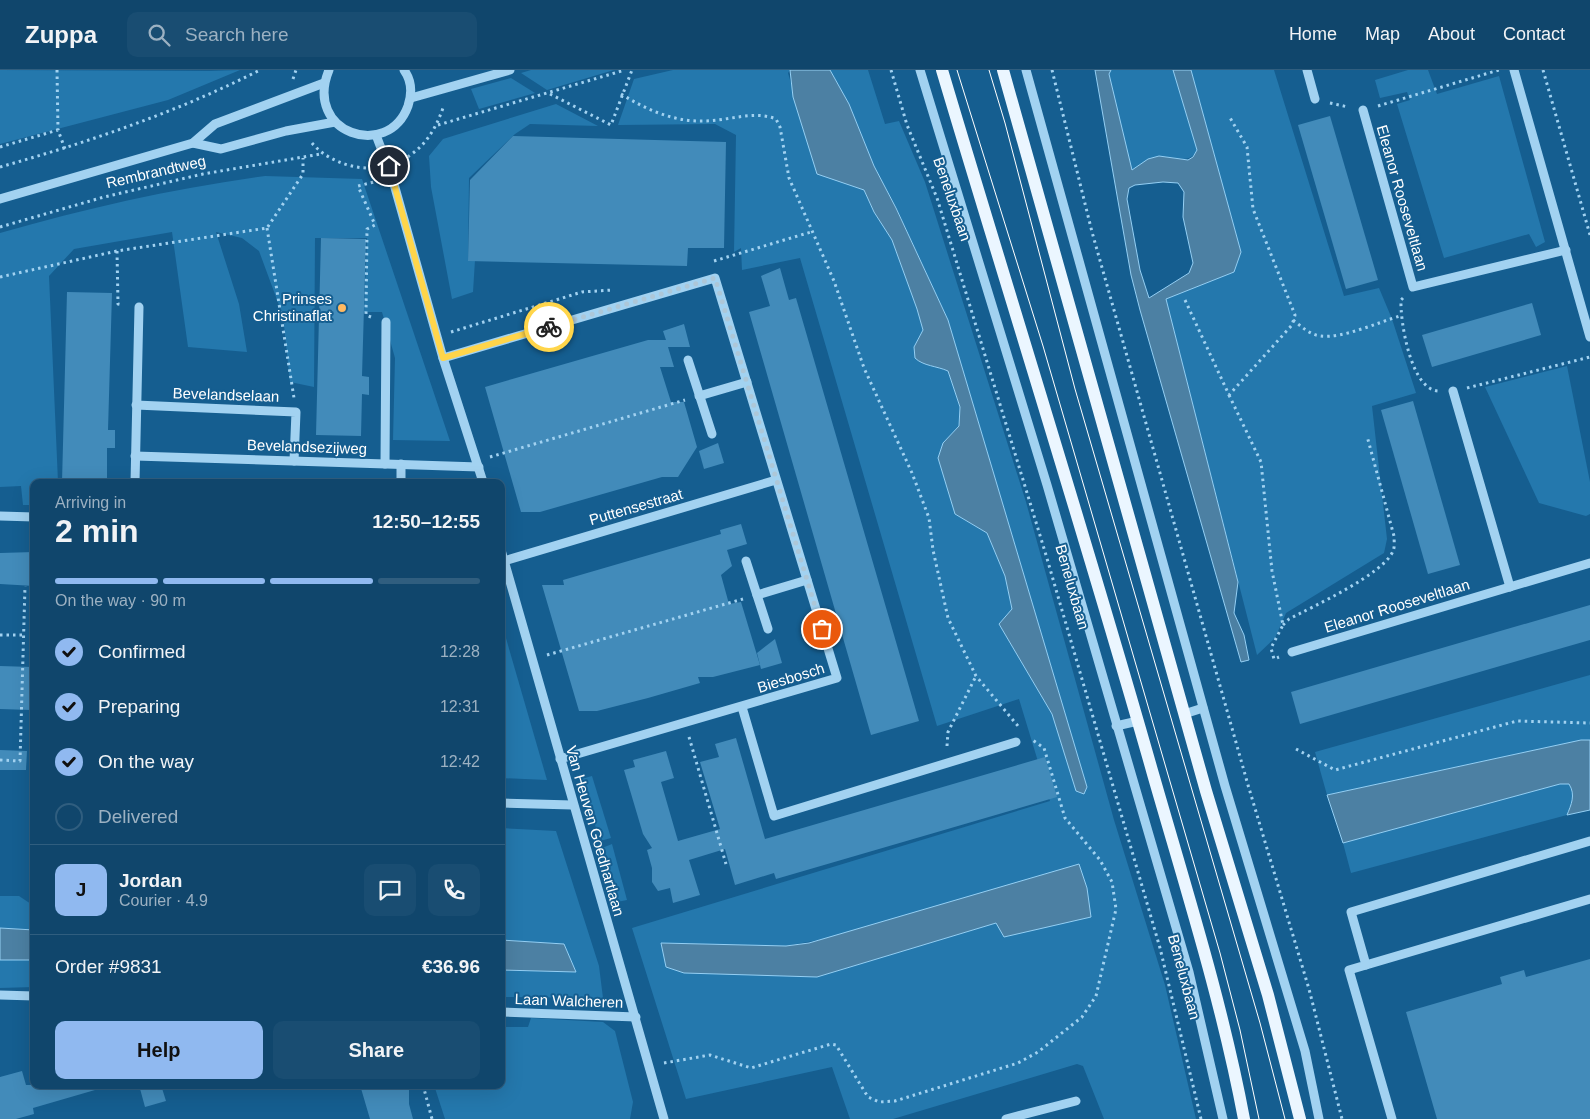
<!DOCTYPE html>
<meta charset="utf-8">
<style>
:root{--surface:#10466c;--page:#194d72;--text:#f1f3f6;--muted:#9cb1c2;--line:#305e7f;--accent:#90b9f0}
body{margin:0;font-family:Arial,sans-serif;background:var(--page);color:var(--text);height:100vh;display:flex;flex-direction:column;font-size:19px;white-space:nowrap}
*{box-sizing:border-box;margin:0}
p{font-size:16px;color:var(--muted)}
.icon{flex:none;width:28px;height:28px;fill:none;stroke:currentColor;stroke-width:2;stroke-linecap:round;stroke-linejoin:round}
.map{position:relative;flex:1;overflow:hidden}
.drawer{position:absolute;left:30px;top:409px;width:475px;height:610px;display:flex;flex-direction:column;background:var(--surface);border-radius:10px;box-shadow:0 5px 20px #0002,0 0 0 1px var(--line)}
.drawer>*{flex:none}
.pin{position:absolute;display:grid;place-items:center;width:42px;height:42px;color:#fff;margin:-21px;border:2px solid #fff;border-radius:50%;box-shadow:0 1px 5px #0007}
.courier{position:absolute;display:grid;place-items:center;width:50px;height:50px;margin:-25px;border:4px solid #ffd54a;border-radius:50%;background:#fff;color:#222;box-shadow:0 1px 6px #0007}
.overview em{font-style:normal;font-weight:700}
.overview div{display:flex;flex-direction:column-reverse}
.overview{display:flex;align-items:center;justify-content:space-between;height:85px;padding:0 25px}
h1{font-size:32px;font-weight:700;line-height:38px}
.bar{display:grid;grid-template-columns:repeat(4,1fr);gap:8px 5px;align-content:center;height:60px;padding:0 25px}
.bar i{height:6px;border-radius:4px;background:var(--line)}
.bar .on{background:var(--accent)}
.bar p{grid-column:span 4}
.line{display:flex;align-items:center;gap:12px;padding:0 25px;border-top:1px solid var(--line)}
.line div{flex:1}
.round{display:grid;place-items:center;flex:none;width:52px;height:52px;border-radius:10px;background:var(--page)}
ol{padding:0 25px;list-style:none}
li{display:flex;align-items:center;gap:15px;height:55px}
li p{margin-inline-start:auto}
li .icon{padding:5px;border-radius:50%;background:var(--accent);color:#111;stroke-width:4}
li:last-child{color:var(--muted)}
li i{width:28px;height:28px;border:2px solid var(--line);border-radius:50%}
.primary-button{display:flex;gap:10px;margin-top:auto;padding:10px 25px}
.primary-button a{flex:1;height:58px;border-radius:10px;background:var(--accent);color:#111;font-size:20px;font-weight:700;line-height:58px;text-align:center}
.primary-button a+a{background:var(--page);color:var(--text)}
header{display:flex;align-items:center;gap:30px;box-sizing:border-box;height:70px;padding:0 25px;background:var(--surface);border-bottom:1px solid var(--line)}
header strong{font-size:24px}
nav{display:flex;gap:28px;margin-inline-start:auto;font-size:18px}
.search{width:350px;height:45px;background:var(--page);display:flex;align-items:center;gap:12px;box-sizing:border-box;padding:0 18px;border-radius:10px;color:var(--muted);font-size:19px}
.map>svg:first-child{display:block}
</style>
<header>
<strong>Zuppa</strong>
<div class="search"><svg class="icon" aria-label="search" viewBox="0 0 24 24"><circle cx="10" cy="10" r="6"/><path d="M15 15l6 6"/></svg>Search here</div>
<nav><a>Home</a><a>Map</a><a>About</a><a>Contact</a></nav>
</header>
<div class="map">
<svg width="1590" height="1049" viewBox="0 0 1590 1049">
<rect width="100%" height="100%" fill="#155e90"/>
<g fill="#2478ad" fill-rule="evenodd">
<path d="M0,0L209,1L240,0L168,30L0,74Z"/>
<path d="M531,0H614L547,20L521,3Z"/>
<path d="M673,0H790L788,3L817,103L864,120L874,142L892,170L917,239L923,260L914,277L921,293L935,295L948,301L960,337L959,356L943,373L955,444L987,463L1005,506L1013,539L999,554L1052,644L1084,724L1087,717L948,250L896,137L874,96L849,34L830,0H868L885,54L899,51L925,112L1026,432L1114,750L1165,915L1196,1049H1104L1083,996L1077,994L893,1049H850L832,997L686,1029L632,858L1050,731L1019,629L937,656L800,188L742,200L741,178L734,182L736,65L715,54L618,55L634,9ZM1087,820L1091,847L996,853L817,907L662,873L786,876Z"/>
<path d="M1111,0H1173L1197,80C1188,97 1173,84 1157,87C1147,88 1140,95 1132,101L1109,4Z"/>
<path d="M1191,0H1274L1344,226L1379,218L1392,249L1416,323L1372,336L1387,469L1384,483L1286,543L1275,568L1257,585L1166,229L1234,202L1241,182Z"/>
<path d="M1408,0H1428L1437,24L1499,6L1545,172L1536,177L1529,164L1444,188L1397,34L1410,30L1407,22L1380,28L1375,10Z"/>
<path d="M511,8L535,23L479,39L471,19Z"/>
<path d="M556,34L598,56L530,54L515,64L469,108L468,191L475,190L473,222L452,229L431,117L429,86L443,69Z"/>
<path d="M265,106L362,109L450,371L393,370L395,288L382,242H364L367,168H315L314,317L290,312L283,246L259,181L242,168L216,162L239,234L247,282L188,277L172,162L74,179L49,206L58,412H34V435H23L21,416L0,417V163C87,138 176,118 265,106Z"/>
<path d="M1567,296L1590,412V444L1586,446L1539,433L1485,317Z"/>
<path d="M501,551L547,710L501,708Z"/>
<path d="M1590,605V670H1581L1327,725L1315,682Z"/>
<path d="M592,706L611,768L600,771L581,709Z"/>
<path d="M1560,714H1569C1576,725 1571,735 1567,745L1351,803L1343,773Z"/>
<path d="M501,758L556,761L599,896L603,928L501,927V900L575,902L564,874L501,870Z"/>
<path d="M612,774L627,830L617,832L602,778Z"/>
<path d="M0,826H19L34,836V860L0,858Z"/>
<path d="M0,890H34V917L0,918Z"/>
<path d="M531,948L603,952L615,961L633,1032L630,1049H445L434,1015H501V957H528Z"/>
</g>
<g fill="#4c80a3" stroke="#94cff4" fill-rule="evenodd">
<path d="M790,0H830L849,34L874,96L896,138L948,250L1087,717L1084,724L1076,721L1052,644L999,554L1012,539L1005,506L987,463L955,444L938,388L943,373L959,356L960,337L948,301C937,296 923,296 915,288L914,277L923,260L917,239L892,170L874,142L864,120L817,104L793,27Z"/>
<path d="M1095,0H1111L1109,4L1132,100L1148,89L1159,86L1188,90L1193,87L1197,80L1173,0H1191L1241,182L1234,202L1166,229L1238,512L1234,543L1244,565L1249,590L1241,592L1140,240L1131,205ZM1163,112L1178,113L1184,122L1183,147L1193,193L1189,203L1149,228L1140,200L1127,129L1129,118L1135,115Z"/>
<path d="M1581,670H1590V740L1567,745C1571,735 1576,725 1569,714H1560L1343,773L1327,725Z"/>
<path d="M1079,794L1087,818L1091,847L1004,867L996,853L817,907L684,903L666,897L661,873L786,876L809,873Z"/>
<path d="M0,858L34,860V890H0Z"/>
<path d="M501,870L564,874L576,902L501,900Z"/>
</g>
<g fill="#428bba">
<path d="M1330,46L1378,210L1346,219L1298,55Z"/>
<path d="M513,66L726,72L724,178H688L687,196L468,191L470,110Z"/>
<path d="M321,168L366,169L362,306L369,307V325L362,324L361,366L316,365Z"/>
<path d="M780,198L789,230L796,228L919,651L871,665L749,242L770,236L761,206Z"/>
<path d="M67,222L112,223L108,360H115V378H107V412H62Z"/>
<path d="M1532,233L1541,265L1432,297L1422,265Z"/>
<path d="M684,254L690,277H668L674,297H660L671,332H684L697,377L678,407H662L540,442H521L485,317L648,270H666L663,261Z"/>
<path d="M1413,331L1460,495L1428,504L1381,340Z"/>
<path d="M718,373L724,393L704,399L699,381Z"/>
<path d="M741,454L747,474L727,480L732,496L721,505L729,534L741,532L760,595L713,607H698L700,613L648,628L597,641H579L542,515H564L563,510L721,464L720,460Z"/>
<path d="M34,482V516L0,514V483Z"/>
<path d="M1590,535V570L1300,654L1291,622Z"/>
<path d="M775,569L782,593L761,599L757,583Z"/>
<path d="M0,596L32,597L31,640L0,639Z"/>
<path d="M736,668L765,769L1045,687L1057,727L776,809L774,803L735,815L725,779L689,790L700,825L673,833L670,818L658,821L652,812V798L647,780L652,778L643,764L624,700L635,697L633,690L666,681L674,708L661,712L678,771L720,759L700,692L719,687L715,674Z"/>
<path d="M0,680L27,681L26,700H0Z"/>
<path d="M1590,889V1049H1437L1406,942L1502,914L1500,907L1524,900L1526,907Z"/>
<path d="M22,1001L26,1015H94L95,1020L33,1038L34,1044L16,1049H0V1007Z"/>
<path d="M139,1015H161L166,1031L145,1037Z"/>
<path d="M360,1015H409V1034L413,1049H370Z"/>
</g>
<g fill="none" stroke-linecap="round" stroke-linejoin="round">
<g stroke="#a2d2f1" stroke-width="3" stroke-dasharray="2.5 4" stroke-linecap="butt">
<path d="M57,0L58,60"/>
<path d="M891,0L907,55L937,128L1046,485L1160,878L1201,1049"/>
<path d="M1052,0L1092,162L1248,715L1309,919L1342,1049"/>
<path d="M1543,0L1590,165"/>
<path d="M293,9L296,0"/>
<path d="M550,24L611,55L632,0"/>
<path d="M621,24C647,40 674,52 704,51C728,51 754,40 776,49L780,57L789,108L834,211L864,298L912,403L929,448L933,480L948,548L976,606L1018,656"/>
<path d="M1330,33L1348,37"/>
<path d="M1378,36L1499,0"/>
<path d="M438,55L625,0"/>
<path d="M312,73C325,89 351,99 372,98"/>
<path d="M0,77L58,60L65,79"/>
<path d="M402,90C425,78 436,59 444,35"/>
<path d="M0,97C89,72 177,42 260,0"/>
<path d="M0,157L104,127L203,104L321,84"/>
<path d="M267,158L294,328"/>
<path d="M117,181L118,234L123,235"/>
<path d="M714,191L811,162"/>
<path d="M0,207L117,181L267,158L303,104V88"/>
<path d="M1403,228L1401,230C1400,251 1411,321 1439,321"/>
<path d="M1185,230L1229,325L1292,255L1295,245L1253,139L1247,77L1229,46"/>
<path d="M371,247L366,245L367,159L375,155L358,116L378,111"/>
<path d="M1293,250C1302,257 1309,264 1320,266C1342,269 1379,252 1400,246"/>
<path d="M451,262L582,222L612,220"/>
<path d="M1467,318L1590,287"/>
<path d="M1229,325L1261,392L1272,501L1283,555L1271,578L1274,589L1279,587"/>
<path d="M490,387L685,330"/>
<path d="M1283,555L1289,549C1312,537 1384,504 1393,481C1395,477 1394,470 1394,466L1367,366"/>
<path d="M0,565H24"/>
<path d="M547,585L743,529"/>
<path d="M689,667L726,794"/>
<path d="M947,676L948,662L976,606"/>
<path d="M1296,679L1335,700L1517,651L1590,653"/>
<path d="M0,690L20,691L25,516"/>
<path d="M664,993L710,985L751,998L831,974L836,975L868,1027L879,1032L895,1031L1018,993L1038,982L1082,947L1096,926L1116,839L1112,812L1100,790L1065,748L1044,678L1031,669"/>
<path d="M423,1015L432,1049"/>
</g>
<g stroke="#a2d2f1" stroke-width="9">
<path d="M329,0C303,63 388,91 408,36C412,24 412,11 404,0"/>
<path d="M920,0L1047,415L1189,902L1223,1049"/>
<path d="M1026,0L1225,716L1305,981L1319,1049"/>
<path d="M1307,0L1315,29"/>
<path d="M1514,0L1590,267"/>
<path d="M411,28L510,0"/>
<path d="M1363,40L1413,217L1566,180"/>
<path d="M376,65L392,107L443,288L483,412"/>
<path d="M193,73L221,79L286,61L335,52"/>
<path d="M0,129L193,73L215,54L324,13"/>
<path d="M443,288L715,208L837,608L560,689"/>
<path d="M688,290L712,364"/>
<path d="M1453,321L1510,517"/>
<path d="M699,326L747,312"/>
<path d="M136,335L296,342L294,391"/>
<path d="M135,386L479,397"/>
<path d="M385,394L386,252"/>
<path d="M135,412L139,237"/>
<path d="M401,412V394"/>
<path d="M0,446L34,447"/>
<path d="M501,480L664,1049"/>
<path d="M504,491L776,410"/>
<path d="M746,491L768,559"/>
<path d="M757,525L807,510"/>
<path d="M1292,582L1590,493"/>
<path d="M742,637L774,746L1016,672"/>
<path d="M1184,644L1203,638"/>
<path d="M1116,656L1138,651"/>
<path d="M501,733L572,735"/>
<path d="M1366,895L1590,829"/>
<path d="M0,925L34,926"/>
<path d="M501,942L636,947"/>
<path d="M1006,1049L1076,1031"/>
<path d="M1392,1049L1349,900L1366,895L1351,842L1590,771"/>
</g>
<g stroke="#ebf6ff" stroke-width="12">
<path d="M942,0C1012,235 1086,468 1153,704C1186,819 1222,932 1244,1049"/>
<path d="M1003,0L1206,721L1268,925L1300,1049"/>
</g>
<g stroke="#fff" stroke-width="1">
<path d="M957,0L1043,276L1220,883L1240,960L1259,1049"/>
<path d="M989,0L1005,53L1075,319L1260,953L1285,1049"/>
</g>
</g>
<g fill="none" stroke-linecap="round" stroke-linejoin="round">
<path stroke="#adc7d8" stroke-width="5" stroke-dasharray="0 9" d="M549,257L715,208L822,559"/>
<path stroke="#ffd54a" stroke-width="6" d="M389,96L443,288L549,257"/>
</g>
<circle fill="#ffb961" stroke="#155e90" stroke-width="2" cx="342" cy="238" r="5"/>
<g text-anchor="middle" stroke-width="4" stroke-linejoin="round" paint-order="stroke">
<g font-size="15" fill="#fff" stroke="#155e90">
<text transform="translate(156 102) rotate(-13)" y="5">Rembrandtweg</text>
<text transform="translate(1402 128) rotate(74)" y="5">Eleanor Rooseveltlaan</text>
<text transform="translate(952 129) rotate(71)" y="5">Beneluxbaan</text>
<text transform="translate(226 325) rotate(2)" y="5">Bevelandselaan</text>
<text transform="translate(307 377) rotate(2)" y="5">Bevelandsezijweg</text>
<text transform="translate(636 437) rotate(-16)" y="5">Puttensestraat</text>
<text transform="translate(1072 517) rotate(74)" y="5">Beneluxbaan</text>
<text transform="translate(1397 536) rotate(-17)" y="5">Eleanor Rooseveltlaan</text>
<text transform="translate(791 608) rotate(-17)" y="5">Biesbosch</text>
<text transform="translate(595 761) rotate(74)" y="5">Van Heuven Goedhartlaan</text>
<text transform="translate(1184 907) rotate(75)" y="5">Beneluxbaan</text>
<text transform="translate(569 931) rotate(2)" y="5">Laan Walcheren</text>
</g>
<g font-size="15" fill="#fff" stroke="#155e90" text-anchor="end">
<text x="332" y="234">Prinses<tspan x="332" dy="17">Christinaflat</tspan></text>
</g>
</g>
</svg>
<div class="pin" style="left:822px;top:559px;background:#ea580c"><svg class="icon" aria-label="bag" viewBox="0 0 24 24"><path d="M5 8h14l-1 12H6zM9 8a3 3 0 0 1 6 0"/></svg></div>
<div class="pin" style="left:389px;top:96px;background:#1f2937"><svg class="icon" aria-label="home" viewBox="0 0 24 24"><path d="M3 11l9-7 9 7M6 9v11h12V9"/></svg></div>
<div class="courier" style="left:549px;top:257px"><svg class="icon" aria-label="bike" viewBox="0 0 24 24"><circle cx="6" cy="16" r="4"/><circle cx="18" cy="16" r="4"/><path d="M6 16l4-8h5l3 8M10 8l3 8H6M13 5h3"/></svg></div>
<section class="drawer">
<div class="overview"><div><h1>2 min</h1><p>Arriving in</p></div><em>12:50–12:55</em></div>
<div class="bar"><i class="on"></i><i class="on"></i><i class="on"></i><i></i><p>On the way · 90 m</p></div>
<ol>
<li><svg class="icon" aria-label="check" viewBox="0 0 24 24"><path d="M5 12l5 5 9-10"/></svg>Confirmed<p>12:28</p></li>
<li><svg class="icon" aria-label="check" viewBox="0 0 24 24"><path d="M5 12l5 5 9-10"/></svg>Preparing<p>12:31</p></li>
<li><svg class="icon" aria-label="check" viewBox="0 0 24 24"><path d="M5 12l5 5 9-10"/></svg>On the way<p>12:42</p></li>
<li><i></i>Delivered</li>
</ol>
<div class="line" style="height:90px"><b class="round" style="background:var(--accent);color:#111">J</b><div><b>Jordan</b><p>Courier · 4.9</p></div><a class="round"><svg class="icon" aria-label="chat" viewBox="0 0 24 24"><path d="M4 5h16v11H9l-5 4z"/></svg></a><a class="round"><svg class="icon" aria-label="phone" viewBox="0 0 24 24"><path d="M5 4h4l2 5-3 2q2 4 5 5l2-3 5 2v4C11 20 4 13 5 4z"/></svg></a></div>
<div class="line" style="height:65px"><div>Order #9831</div><b>€36.96</b></div>
<div class="primary-button"><a>Help</a><a>Share</a></div>
</section>
</div>
